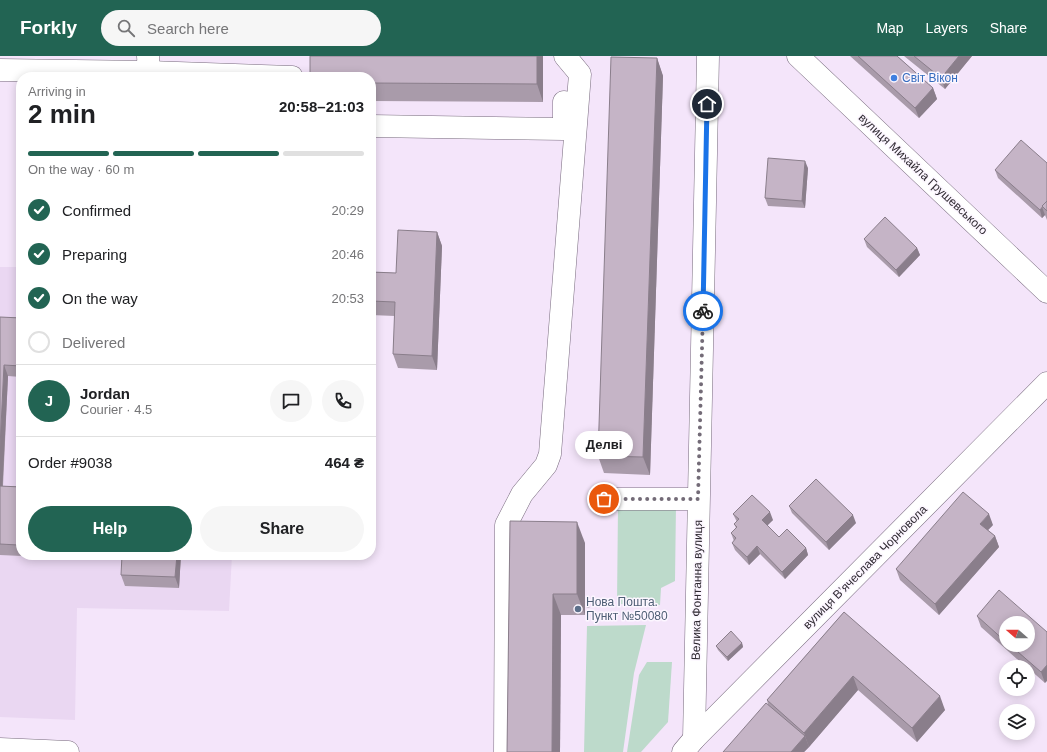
<!DOCTYPE html>
<meta charset="utf-8">
<style>
:root{--surface:#fff;--page:#f6f6f6;--text:#202124;--muted:#757577;--line:#e0e0e0;--accent:#226453}
body{margin:0;font-family:Arial,sans-serif;background:var(--page);color:var(--text);height:100vh;display:flex;flex-direction:column;font-size:15px;white-space:nowrap}
*{box-sizing:border-box;margin:0}
p{font-size:13px;color:var(--muted)}
.icon{flex:none;width:22px;height:22px;fill:none;stroke:currentColor;stroke-width:2;stroke-linecap:round;stroke-linejoin:round}
.map{position:relative;flex:1;overflow:hidden}
.details{position:absolute;left:16px;top:16px;width:360px;height:488px;display:flex;flex-direction:column;background:var(--surface);border-radius:16px;box-shadow:0 2px 10px #0003}
.details>*{flex:none}
.needle{width:26px;rotate:290deg}
.buttons{position:absolute;left:999px;top:560px;display:grid;gap:8px}
.buttons a{display:grid;place-items:center;width:36px;height:36px;border-radius:50%;background:var(--surface);box-shadow:0 2px 10px #0003;font-size:20px}
.pin{position:absolute;display:grid;place-items:center;width:34px;height:34px;color:#fff;margin:-17px;border:2px solid #fff;border-radius:50%;box-shadow:0 1px 4px #0007}
.courier{position:absolute;display:grid;place-items:center;width:40px;height:40px;margin:-20px;border:3px solid #1a73e8;border-radius:50%;background:#fff;color:#222;box-shadow:0 1px 5px #0007}
.bubble{position:absolute;height:28px;border-radius:14px;background:var(--surface);box-shadow:0 2px 10px #0003;font-size:13px;font-weight:700;line-height:28px;text-align:center}
.overview em{font-style:normal;font-weight:700}
.overview div{display:flex;flex-direction:column-reverse}
.overview{display:flex;align-items:center;justify-content:space-between;height:68px;padding:0 12px}
h1{font-size:26px;font-weight:700;line-height:30px}
.bar{display:grid;grid-template-columns:repeat(4,1fr);gap:6px 4px;align-content:center;height:48px;padding:0 12px}
.bar i{height:5px;border-radius:3px;background:var(--line)}
.bar .current{background:var(--accent)}
.bar p{grid-column:span 4}
.line{display:flex;align-items:center;gap:10px;padding:0 12px;border-top:1px solid var(--line)}
.line div{flex:1}
.round{display:grid;place-items:center;flex:none;width:42px;height:42px;border-radius:21px;background:var(--page)}
ol{padding:0 12px;list-style:none}
li{display:flex;align-items:center;gap:12px;height:44px}
li p{margin-inline-start:auto}
li .icon{padding:4px;border-radius:50%;background:var(--accent);color:#fff;stroke-width:4}
li:last-child{color:var(--muted)}
li i{width:22px;height:22px;border:2px solid var(--line);border-radius:50%}
.primary-button{display:flex;gap:8px;margin-top:auto;padding:8px 12px}
.primary-button a{flex:1;height:46px;border-radius:24px;background:var(--accent);color:#fff;font-size:16px;font-weight:700;line-height:46px;text-align:center}
.primary-button a+a{background:var(--page);color:var(--text)}
header{display:flex;align-items:center;gap:24px;box-sizing:border-box;height:56px;padding:0 20px;background:var(--accent);color:#fff}
header strong{font-size:19px}
nav{display:flex;gap:22px;margin-inline-start:auto;font-size:14px}
.search{width:280px;height:36px;background:var(--page);display:flex;align-items:center;gap:10px;box-sizing:border-box;padding:0 14px;border-radius:22px;color:var(--muted);font-size:15px}
.map>svg:first-child{display:block}
</style>
<header>
<strong>Forkly</strong>
<div class="search"><svg class="icon" aria-label="search" viewBox="0 0 24 24"><circle cx="10" cy="10" r="6"/><path d="M15 15l6 6"/></svg>Search here</div>
<nav><a>Map</a><a>Layers</a><a>Share</a></nav>
</header>
<div class="map">
<svg width="1047" height="696" viewBox="0 0 1047 696">
<rect width="100%" height="100%" fill="#f4e5fa"/>
<path fill="#ead7f2" d="M0,211H21V499H232L229,555L77,552L75,664L0,661Z"/>
<g fill="#bddacb">
<path d="M676,449L675,525L661,532L660,549L617,548L618,451Z"/>
<path d="M646,569L634,617L623,696H584L587,570Z"/>
<path d="M647,606H672L668,666L641,696H627L639,619Z"/>
</g>
<g fill="none" stroke-linecap="round" stroke-linejoin="round">
<defs>
<g id="minor">
<path d="M798,0L1047,236"/>
<path d="M0,14L149,16L148,0"/>
<path d="M149,16L292,21"/>
<path d="M371,70L564,73V46"/>
<path d="M604,443H698"/>
<path d="M694,683L708,0"/>
<path d="M0,693L68,696"/>
<path d="M505,696L506,469L522,438L546,409L550,398L580,18L565,0"/>
<path d="M683,696L694,683L1047,327"/>
</g>
</defs>
<use href="#minor" stroke="#786b7e" stroke-width="23"/>
<path stroke="#a196a6" stroke-width="2.5" stroke-dasharray="2 3" stroke-linecap="butt" d="M588,552V542"/>
<use href="#minor" stroke="#fff" stroke-width="22"/>
</g>
<g fill="#a99baa" fill-rule="evenodd">
<path d="M310,0H543V46L371,45V21Z"/>
<path d="M850,0H897L933,32L937,43L919,62Z"/>
<path d="M904,0H972L945,33Z"/>
<path d="M657,2L663,20L650,419L604,417L598,400Z"/>
<path d="M1047,107V164L1045,159L1042,162L998,122L995,114Z"/>
<path d="M808,112L805,152L768,150L765,142Z"/>
<path d="M437,176L442,190L437,314L398,312L393,298L395,260L371,259V216L396,217Z"/>
<path d="M864,183L917,192L920,199L899,221L867,191Z"/>
<path d="M0,261L21,262V321L8,320L3,430L21,431V499H22V500L0,499Z"/>
<path d="M789,450L856,467L829,494L792,457Z"/>
<path d="M733,458L773,464L767,469L779,481L806,492L808,499L785,523L760,498L749,509L735,494L732,487L734,485L731,477L736,472L734,468L737,466Z"/>
<path d="M510,465L585,487V559H561L560,696H507Z"/>
<path d="M993,469L988,474L995,480L999,491L939,559L900,524L896,513Z"/>
<path d="M181,499L179,532L125,530L121,519Z"/>
<path d="M844,556L945,654L917,686L858,634L809,691L808,689L809,691L804,696H723L768,649L767,644Z"/>
<path d="M977,560L1047,576L1045,627L1028,612V611H1026L981,571ZM1006,567L1028,589H1006Z"/>
<path d="M742,587L743,591L728,605L718,594L716,590Z"/>
</g>
<g fill="#8a7e8b">
<path d="M537,0H543V46L537,28Z"/>
<path d="M959,0H972L945,33L941,22Z"/>
<path d="M657,2L663,20L650,419L643,401Z"/>
<path d="M933,32L937,43L919,62L915,52Z"/>
<path d="M805,105L808,112L805,152L802,145Z"/>
<path d="M1042,151L1045,159L1042,162L1040,154Z"/>
<path d="M437,176L442,190L437,314L432,300Z"/>
<path d="M917,192L920,199L899,221L896,214Z"/>
<path d="M4,309L8,320L2,440L0,435V391Z"/>
<path d="M770,456L773,464L765,472L762,464Z"/>
<path d="M989,458L993,469L984,478L980,468Z"/>
<path d="M853,459L856,467L829,494L826,486Z"/>
<path d="M19,465L21,470V498L18,489Z"/>
<path d="M577,466L585,487V559L577,538Z"/>
<path d="M995,480L999,491L939,559L935,548Z"/>
<path d="M757,490L760,498L749,509L747,501Z"/>
<path d="M806,492L808,499L785,523L782,516Z"/>
<path d="M177,499H181L179,532L175,521Z"/>
<path d="M553,538L561,559L560,696H552Z"/>
<path d="M742,587L743,591L728,605L727,601Z"/>
<path d="M1047,609V625L1045,627L1041,616Z"/>
<path d="M853,620L858,634L809,691L804,677Z"/>
<path d="M940,640L945,654L917,686L912,672Z"/>
<path d="M805,680L809,691L804,696H791Z"/>
</g>
<g fill="#c5b4c6" stroke="#8a7e8b">
<path d="M310,0H537V28L371,27V21H310Z"/>
<path d="M858,0H897L933,32L915,52Z"/>
<path d="M914,0H959L941,22Z"/>
<path d="M611,1L657,2L643,401L598,400Z"/>
<path d="M1021,84L1047,107V145L1040,154L995,114Z"/>
<path d="M768,102L805,105L802,145L765,142Z"/>
<path d="M1047,145V155L1042,150Z"/>
<path d="M885,161L917,192L896,214L864,183Z"/>
<path d="M398,174L437,176L432,300L393,298L395,246L371,245V216L396,217Z"/>
<path d="M0,261L21,262V310L4,309L0,391Z"/>
<path d="M816,423L853,459L826,486L789,450Z"/>
<path d="M0,430L21,431V465H19L18,489L0,488Z"/>
<path d="M963,436L989,458L980,468L995,480L935,548L896,513Z"/>
<path d="M752,439L770,456L762,464L779,481L787,473L806,492L782,516L757,490L747,501L732,487L736,482L731,477L737,471L734,468L739,463L733,458Z"/>
<path d="M510,465L577,466V538H553L552,696H507Z"/>
<path d="M122,499H177L175,521L121,519Z"/>
<path d="M999,534L1047,576V609L1041,616L1010,589H1028V567H1006V586L977,560Z"/>
<path d="M844,556L940,640L912,672L853,620L804,677L767,644Z"/>
<path d="M731,575L742,587L727,601L716,590Z"/>
<path d="M766,647L805,680L791,696H723Z"/>
</g>
<g fill="none" stroke-linecap="round" stroke-linejoin="round">
<path stroke="#736b77" stroke-width="4" stroke-dasharray="0 7.2" d="M604,443H698L703,255"/>
<path stroke="#1a73e8" stroke-width="5" d="M703,255L707,48"/>
</g>
<circle fill="#3f7fe0" stroke="#fcf6ff" stroke-width="1.5" cx="894" cy="22" r="4"/>
<circle fill="#5c6f8a" stroke="#fcf6ff" stroke-width="1.5" cx="578" cy="553" r="4"/>
<g text-anchor="middle" stroke-width="3" stroke-linejoin="round" paint-order="stroke">
<g font-size="12" fill="#366cbe" stroke="#fcf6ff" text-anchor="start">
<text x="902" y="26">Світ Вікон</text>
</g>
<g font-size="12" fill="#2e2931" stroke="#fcf6ff">
<text transform="translate(923 118) rotate(43)" y="4">вулиця Михайла Грушевського</text>
<text transform="translate(865 511) rotate(-45)" y="4">вулиця В’ячеслава Чорновола</text>
<text transform="translate(697 534) rotate(-89)" y="4">Велика Фонтанна вулиця</text>
</g>
<g font-size="12" fill="#4e5e75" stroke="#fcf6ff" text-anchor="start">
<text x="586" y="550">Нова Пошта.<tspan x="586" dy="14">Пункт №50080</tspan></text>
</g>
</g>
</svg>
<div class="buttons">
<a><svg class="needle" viewBox="-14 -14 28 28"><path d="M0-13l5 13h-10z" fill="#e53935"/><path d="M0 13l5-13h-10z" fill="#757577"/></svg></a>
<a><svg class="icon" aria-label="locate" viewBox="0 0 24 24"><circle cx="12" cy="12" r="6"/><path d="M12 2v4M12 18v4M2 12h4M18 12h4"/></svg></a>
<a><svg class="icon" aria-label="layers" viewBox="0 0 24 24"><path d="M12 4l9 5-9 5-9-5zM3 14l9 5 9-5"/></svg></a>
</div>
<div class="pin" style="left:604px;top:443px;background:#ea580c"><svg class="icon" aria-label="bag" viewBox="0 0 24 24"><path d="M5 8h14l-1 12H6zM9 8a3 3 0 0 1 6 0"/></svg></div>
<div class="pin" style="left:707px;top:48px;background:#1f2937"><svg class="icon" aria-label="home" viewBox="0 0 24 24"><path d="M3 11l9-7 9 7M6 9v11h12V9"/></svg></div>
<div class="courier" style="left:703px;top:255px"><svg class="icon" aria-label="bike" viewBox="0 0 24 24"><circle cx="6" cy="16" r="4"/><circle cx="18" cy="16" r="4"/><path d="M6 16l4-8h5l3 8M10 8l3 8H6M13 5h3"/></svg></div>
<div class="bubble" style="left:575px;top:375px;width:58px">Делві</div>
<section class="details">
<div class="overview"><div><h1>2 min</h1><p>Arriving in</p></div><em>20:58–21:03</em></div>
<div class="bar"><i class="current"></i><i class="current"></i><i class="current"></i><i></i><p>On the way · 60 m</p></div>
<ol>
<li><svg class="icon" aria-label="check" viewBox="0 0 24 24"><path d="M5 12l5 5 9-10"/></svg>Confirmed<p>20:29</p></li>
<li><svg class="icon" aria-label="check" viewBox="0 0 24 24"><path d="M5 12l5 5 9-10"/></svg>Preparing<p>20:46</p></li>
<li><svg class="icon" aria-label="check" viewBox="0 0 24 24"><path d="M5 12l5 5 9-10"/></svg>On the way<p>20:53</p></li>
<li><i></i>Delivered</li>
</ol>
<div class="line" style="height:72px"><b class="round" style="background:var(--accent);color:#fff">J</b><div><b>Jordan</b><p>Courier · 4.5</p></div><a class="round"><svg class="icon" aria-label="chat" viewBox="0 0 24 24"><path d="M4 5h16v11H9l-5 4z"/></svg></a><a class="round"><svg class="icon" aria-label="phone" viewBox="0 0 24 24"><path d="M5 4h4l2 5-3 2q2 4 5 5l2-3 5 2v4C11 20 4 13 5 4z"/></svg></a></div>
<div class="line" style="height:52px"><div>Order #9038</div><b>464 ₴</b></div>
<div class="primary-button"><a>Help</a><a>Share</a></div>
</section>
</div>
